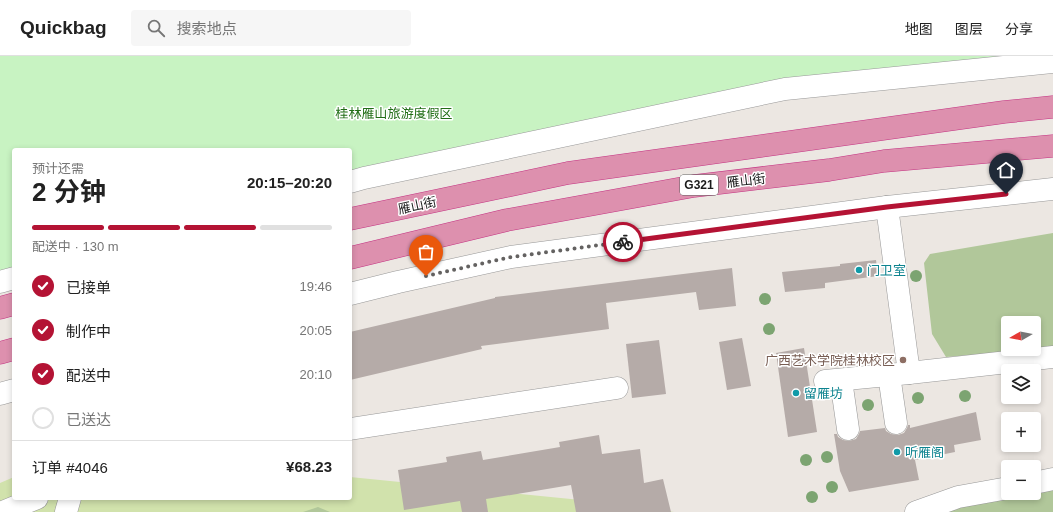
<!DOCTYPE html>
<html lang="zh">
<meta charset="utf-8">
<style>
:root{--surface:#fff;--page:#f6f6f6;--text:#222;--muted:#767676;--line:#e0e0e0;--accent:#b41334}
body{margin:0;font-family:Helvetica,"Noto Sans SC",sans-serif;background:var(--page);color:var(--text);height:100vh;display:flex;flex-direction:column;font-size:15px;white-space:nowrap}
*{box-sizing:border-box;margin:0}
p{font-size:13px;color:var(--muted)}
.icon{flex:none;width:22px;height:22px;fill:none;stroke:currentColor;stroke-width:2;stroke-linecap:round;stroke-linejoin:round}
.map{position:relative;flex:1;overflow:hidden}
.panel{position:absolute;left:12px;top:92px;width:340px;height:352px;display:flex;flex-direction:column;background:var(--surface);border-radius:4px;box-shadow:0 2px 6px #0003}
.panel>*{flex:none}
.needle{width:26px;rotate:261deg}
.controls{position:absolute;left:1001px;top:260px;display:grid;gap:8px}
.controls a{display:grid;place-items:center;width:40px;height:40px;border-radius:4px;background:var(--surface);box-shadow:0 2px 6px #0003;font-size:20px}
.pin{position:absolute;display:grid;place-items:center;width:34px;height:34px;color:#fff;margin:-41px -17px;border-radius:50% 50% 50% 0;rotate:-45deg;box-shadow:0 0 4px #0007}
.pin .icon{rotate:45deg}
.courier{position:absolute;display:grid;place-items:center;width:40px;height:40px;margin:-20px;border:3px solid #b41334;border-radius:50%;background:#fff;color:#222;box-shadow:0 1px 5px #0007}
.summary em{font-style:normal;font-weight:700}
.summary div{display:flex;flex-direction:column-reverse}
.summary{display:flex;align-items:center;justify-content:space-between;height:68px;padding:0 20px}
h1{font-size:26px;font-weight:700;line-height:30px}
.bar{display:grid;grid-template-columns:repeat(4,1fr);gap:6px 4px;align-content:center;height:48px;padding:0 20px}
.bar i{height:5px;border-radius:3px;background:var(--line)}
.bar .current{background:var(--accent)}
.bar p{grid-column:span 4}
.line{display:flex;align-items:center;gap:10px;padding:0 20px;border-top:1px solid var(--line)}
.line div{flex:1}
ol{padding:0 20px;list-style:none}
li{display:flex;align-items:center;gap:12px;height:44px}
li p{margin-inline-start:auto}
li .icon{padding:4px;border-radius:50%;background:var(--accent);color:#fff;stroke-width:4}
li:last-child{color:var(--muted)}
li i{width:22px;height:22px;border:2px solid var(--line);border-radius:50%}
header{display:flex;align-items:center;gap:24px;box-sizing:border-box;height:56px;padding:0 20px;background:var(--surface);border-bottom:1px solid var(--line)}
header strong{font-size:19px}
nav{display:flex;gap:22px;margin-inline-start:auto;font-size:14px}
.search{width:280px;height:36px;background:var(--page);display:flex;align-items:center;gap:10px;box-sizing:border-box;padding:0 14px;border-radius:4px;color:var(--muted);font-size:15px}
.map>svg:first-child{display:block}
</style>
<header>
<strong>Quickbag</strong>
<div class="search"><svg class="icon" aria-label="search" viewBox="0 0 24 24"><circle cx="10" cy="10" r="6"/><path d="M15 15l6 6"/></svg>搜索地点</div>
<nav><a>地图</a><a>图层</a><a>分享</a></nav>
</header>
<div class="map">
<svg width="1053" height="456" viewBox="0 0 1053 456">
<rect width="100%" height="100%" fill="#ece7e2"/>
<path fill="#d1e2ac" d="M14,421V442H350V421L631,449L674,456H0V427Z"/>
<g fill="#b1c79a" fill-rule="evenodd">
<path d="M1053,177V293L946,301L932,278L924,207L930,198ZM1008,267H1034V293H1008Z"/>
<path d="M1053,429V456H947L990,442L1016,437H1034Z"/>
<path d="M318,451L330,456H303Z"/>
</g>
<path fill="#c8f3c2" d="M0,0H1053L785,33L350,126V94H14V222L0,226Z"/>
<g fill="#b5aba8">
<path d="M876,204L878,220L825,227V232L785,236L782,216L840,210V208Z"/>
<path d="M732,212L736,250L699,254L696,236L606,247L609,273L481,290L482,293L350,324V276L495,242V241Z"/>
<path d="M742,282L751,330L727,334L719,286Z"/>
<path d="M659,284L666,338L632,342L626,288Z"/>
<path d="M804,292L817,376L788,381L776,297Z"/>
<path d="M976,356L981,384L954,389L955,396L915,404L919,424L849,436L840,415L834,378H837L838,381L843,384L849,385L856,383L859,378L860,375L885,372L886,375L891,378L898,379L904,377L907,372L908,369H910V372Z"/>
<path d="M599,379L602,398L640,393L644,427L663,423L671,456H576L571,429L486,443L488,456H462L460,445L404,454L398,414L447,406L446,401L481,395L483,404L560,391L559,386Z"/>
</g>
<g fill="none" stroke-linecap="round" stroke-linejoin="round">
<defs>
<g id="minor">
<path d="M350,126L364,122L785,33L1053,6"/>
<path d="M887,151L909,317L1053,301"/>
<path d="M0,226L14,222"/>
<path d="M350,238L398,226L511,201L887,151L1053,133"/>
<path d="M889,319L896,367"/>
<path d="M841,324L848,373"/>
<path d="M825,325L909,317"/>
<path d="M0,338L14,334"/>
<path d="M350,373L617,332"/>
<path d="M1034,427L1053,423"/>
<path d="M3,456L37,442"/>
<path d="M66,456L70,442"/>
<path d="M916,456L958,441L1008,432"/>
</g>
<g id="highway">
<path d="M350,163L568,117L1004,56L1053,51"/>
<path d="M350,202L507,164L694,130L829,114L884,105L1053,90"/>
<path d="M0,252L14,248"/>
<path d="M0,297L14,293"/>
</g>
</defs>
<use href="#minor" stroke="#989898" stroke-width="23"/>
<use href="#highway" stroke="#c43483" stroke-width="23"/>
<use href="#minor" stroke="#fff" stroke-width="22"/>
<use href="#highway" stroke="#dd90ae" stroke-width="22"/>
</g>
<g fill="#7ca471">
<circle cx="916" cy="220" r="6"/>
<circle cx="765" cy="243" r="6"/>
<circle cx="769" cy="273" r="6"/>
<circle cx="965" cy="340" r="6"/>
<circle cx="918" cy="342" r="6"/>
<circle cx="868" cy="349" r="6"/>
<circle cx="827" cy="401" r="6"/>
<circle cx="806" cy="404" r="6"/>
<circle cx="832" cy="431" r="6"/>
<circle cx="812" cy="441" r="6"/>
</g>
<g fill="none" stroke-linecap="round" stroke-linejoin="round">
<path stroke="#646261" stroke-width="4" stroke-dasharray="0 7.2" d="M426,220L511,201L623,186"/>
<path stroke="#b41334" stroke-width="5" d="M623,186L887,151L1006,138"/>
</g>
<g fill="#0f9aa8" stroke="#fff" stroke-width="1.5">
<circle cx="859" cy="214" r="4"/>
<circle cx="796" cy="337" r="4"/>
<circle cx="897" cy="396" r="4"/>
</g>
<circle fill="#8d6e63" stroke="#fff" stroke-width="1.5" cx="903" cy="304" r="4"/>
<g text-anchor="middle" stroke-width="3" stroke-linejoin="round" paint-order="stroke">
<rect fill="#fff" stroke="#5f5f5f" stroke-width="1" x="680" y="119" width="38" height="20" rx="3"/>
<g font-size="12" font-weight="bold" fill="#1b1b1b">
<text x="699" y="133">G321</text>
</g>
<g font-size="13" fill="#206d15" stroke="#fff">
<text x="394" y="62">桂林雁山旅游度假区</text>
</g>
<g font-size="13" fill="#1b1b1b" stroke="#fff">
<text transform="translate(746 124) rotate(-7)" y="5">雁山街</text>
<text transform="translate(417 149) rotate(-12)" y="5">雁山街</text>
</g>
<g font-size="13" fill="#0d838f" stroke="#fff" text-anchor="start">
<text x="867" y="219">门卫室</text>
<text x="804" y="342">留雁坊</text>
<text x="905" y="401">听雁阁</text>
</g>
<g font-size="13" fill="#785e54" stroke="#fff" text-anchor="end">
<text x="895" y="309">广西艺术学院桂林校区</text>
</g>
</g>
</svg>
<div class="controls">
<a><svg class="needle" viewBox="-14 -14 28 28"><path d="M0-13l5 13h-10z" fill="#e53935"/><path d="M0 13l5-13h-10z" fill="#767676"/></svg></a>
<a><svg class="icon" aria-label="layers" viewBox="0 0 24 24"><path d="M12 4l9 5-9 5-9-5zM3 14l9 5 9-5"/></svg></a>
<a>+</a>
<a>−</a>
</div>
<div class="pin" style="left:426px;top:220px;background:#ea580c"><svg class="icon" aria-label="bag" viewBox="0 0 24 24"><path d="M5 8h14l-1 12H6zM9 8a3 3 0 0 1 6 0"/></svg></div>
<div class="pin" style="left:1006px;top:138px;background:#1f2937"><svg class="icon" aria-label="home" viewBox="0 0 24 24"><path d="M3 11l9-7 9 7M6 9v11h12V9"/></svg></div>
<div class="courier" style="left:623px;top:186px"><svg class="icon" aria-label="bike" viewBox="0 0 24 24"><circle cx="6" cy="16" r="4"/><circle cx="18" cy="16" r="4"/><path d="M6 16l4-8h5l3 8M10 8l3 8H6M13 5h3"/></svg></div>
<section class="panel">
<div class="summary"><div><h1>2 分钟</h1><p>预计还需</p></div><em>20:15–20:20</em></div>
<div class="bar"><i class="current"></i><i class="current"></i><i class="current"></i><i></i><p>配送中 · 130 m</p></div>
<ol>
<li><svg class="icon" aria-label="check" viewBox="0 0 24 24"><path d="M5 12l5 5 9-10"/></svg>已接单<p>19:46</p></li>
<li><svg class="icon" aria-label="check" viewBox="0 0 24 24"><path d="M5 12l5 5 9-10"/></svg>制作中<p>20:05</p></li>
<li><svg class="icon" aria-label="check" viewBox="0 0 24 24"><path d="M5 12l5 5 9-10"/></svg>配送中<p>20:10</p></li>
<li><i></i>已送达</li>
</ol>
<div class="line" style="height:52px"><div>订单 #4046</div><b>¥68.23</b></div>
</section>
</div>
